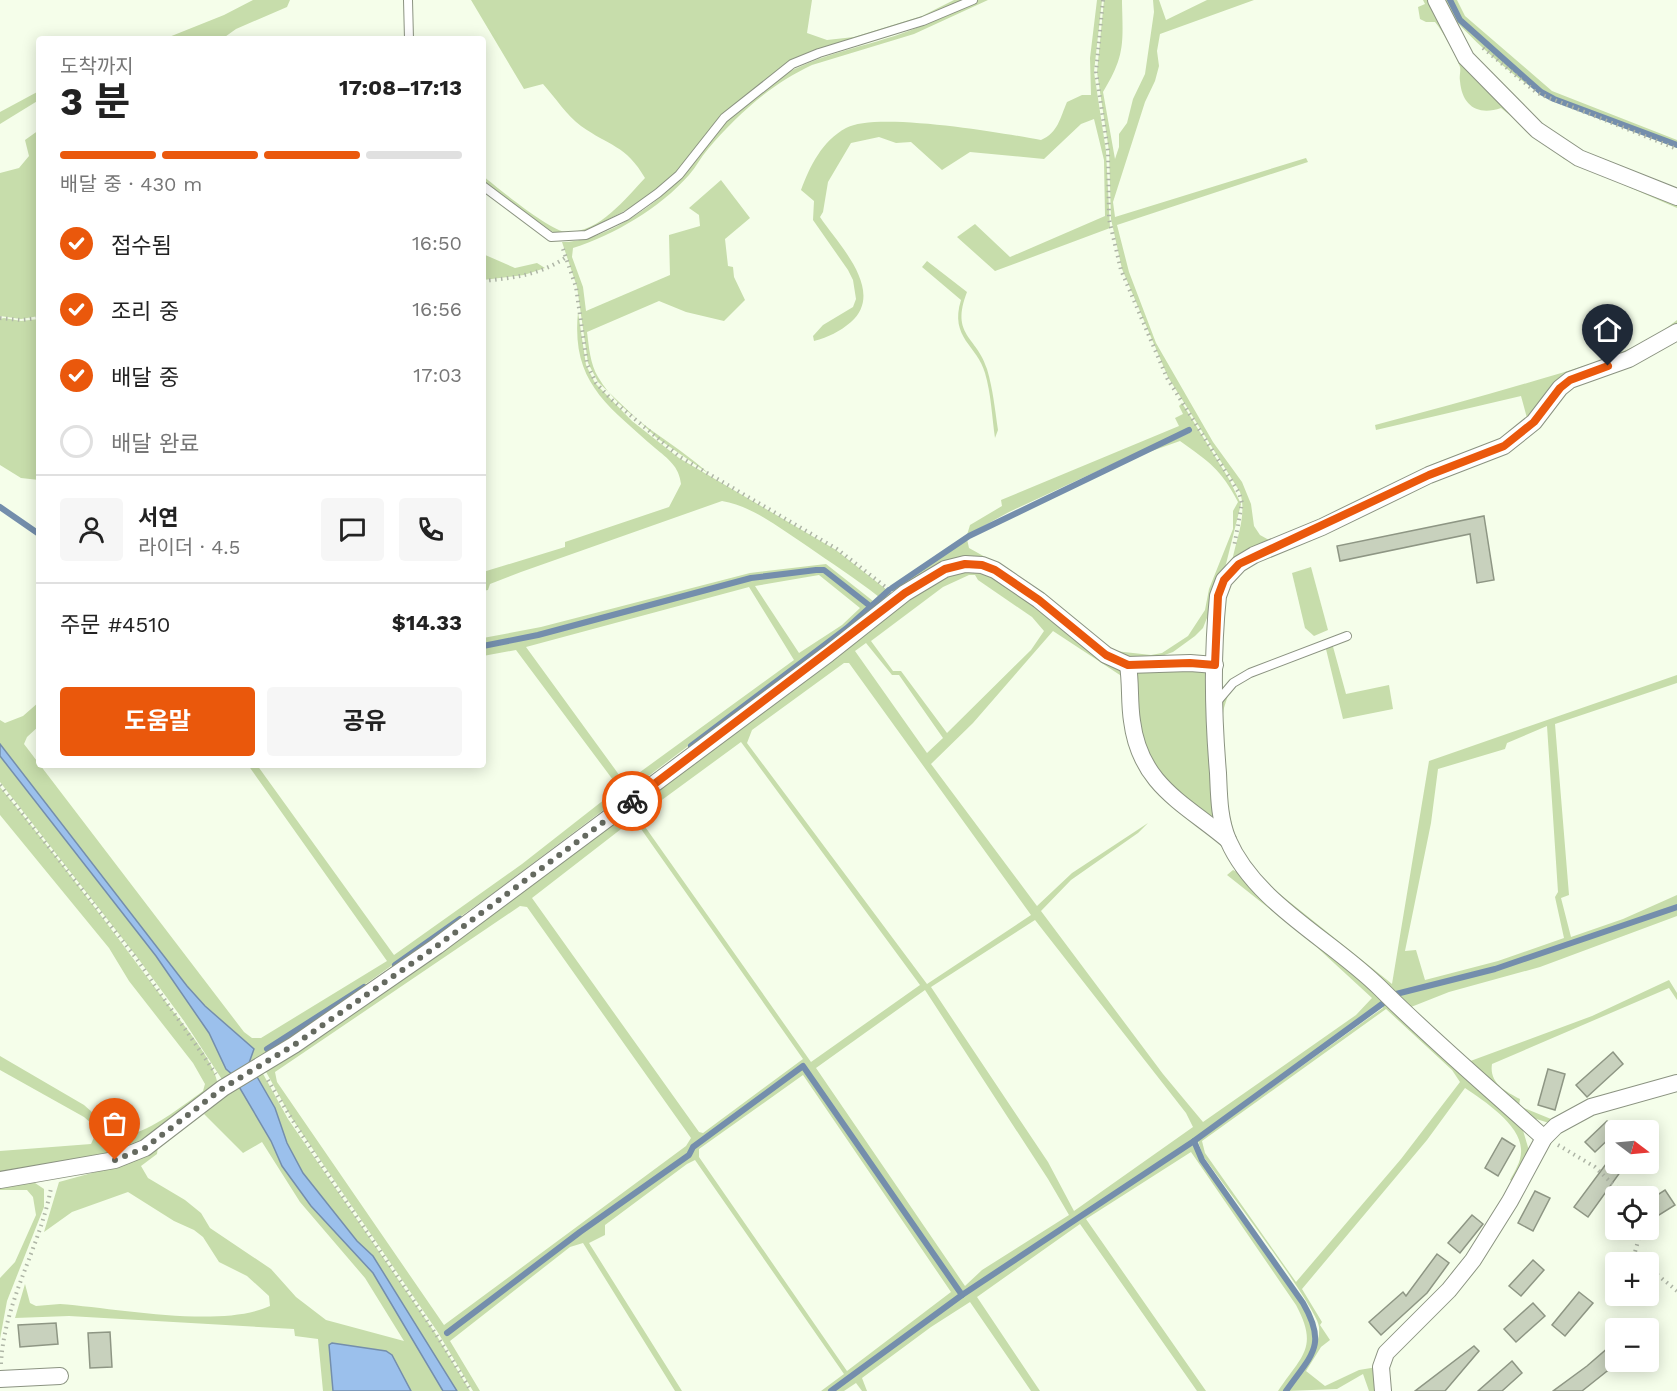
<!DOCTYPE html>
<html lang="ko">
<meta charset="utf-8">
<style>
:root{--surface:#fff;--page:#f6f6f6;--text:#222;--muted:#767676;--line:#e0e0e0;--accent:#ea580c}
body{margin:0;font-family:"Work Sans","Noto Sans KR",sans-serif;background:var(--page);color:var(--text);height:100vh;display:flex;flex-direction:column;font-size:22px;white-space:nowrap}
*{box-sizing:border-box;margin:0}
p{font-size:20px;color:var(--muted)}
.icon{flex:none;width:33px;height:33px;fill:none;stroke:currentColor;stroke-width:2;stroke-linecap:round;stroke-linejoin:round}
.map{position:relative;flex:1;overflow:hidden}
.details{position:absolute;left:36px;top:36px;width:450px;height:732px;display:flex;flex-direction:column;background:var(--surface);border-radius:6px;box-shadow:0 3px 15px #0003}
.details>*{flex:none}
.needle{width:39px;rotate:106deg}
.tools{position:absolute;left:1605px;top:1120px;display:grid;gap:12px}
.tools a{display:grid;place-items:center;width:54px;height:54px;border-radius:6px;background:var(--surface);box-shadow:0 3px 15px #0003;font-size:30px}
.pin{position:absolute;display:grid;place-items:center;width:51px;height:51px;color:#fff;margin:-62px -26px;border-radius:50% 50% 50% 0;rotate:-45deg;box-shadow:0 0 6px #0007}
.pin .icon{rotate:45deg}
.courier{position:absolute;display:grid;place-items:center;width:60px;height:60px;margin:-30px;border:4px solid #ea580c;border-radius:50%;background:#fff;color:#222;box-shadow:0 2px 8px #0007}
.headline em{font-style:normal;font-weight:700}
.headline div{display:flex;flex-direction:column-reverse}
.headline{display:flex;align-items:center;justify-content:space-between;height:102px;padding:0 24px}
h1{font-size:39px;font-weight:700;line-height:45px}
.bar{display:grid;grid-template-columns:repeat(4,1fr);gap:9px 6px;align-content:center;height:72px;padding:0 24px}
.bar i{height:8px;border-radius:4px;background:var(--line)}
.bar .current{background:var(--accent)}
.bar p{grid-column:span 4}
.line{display:flex;align-items:center;gap:15px;padding:0 24px;border-top:2px solid var(--line)}
.line div{flex:1}
.round{display:grid;place-items:center;flex:none;width:63px;height:63px;border-radius:6px;background:var(--page)}
ol{padding:0 24px;list-style:none}
li{display:flex;align-items:center;gap:18px;height:66px}
li p{margin-inline-start:auto}
li .icon{padding:6px;border-radius:50%;background:var(--accent);color:#fff;stroke-width:4}
li:last-child{color:var(--muted)}
li i{width:33px;height:33px;border:3px solid var(--line);border-radius:50%}
.cta{display:flex;gap:12px;margin-top:auto;padding:12px 24px}
.cta a{flex:1;height:69px;border-radius:6px;background:var(--accent);color:#fff;font-size:24px;font-weight:700;line-height:69px;text-align:center}
.cta a+a{background:var(--page);color:var(--text)}
.map>svg:first-child{display:block}
</style>
<div class="map">
<svg width="1677" height="1391" viewBox="0 0 1677 1391">
<rect width="100%" height="100%" fill="#f5feea"/>
<g fill="#c7ddab" fill-rule="evenodd">
<path d="M253,0H290L287,7L236,29L222,39H164L224,15Z"/>
<path d="M471,0H812L807,33L827,40L854,37L922,16L954,0H965L914,23L825,49L756,87L667,182L634,206L584,232L558,234L551,231L483,181V176C498,188 551,232 567,232C599,233 625,199 645,178C626,145 609,146 581,126C567,116 555,97 543,84L524,89Z"/>
<path d="M978,0H988L914,34L812,65C771,84 737,115 708,149C701,157 696,167 689,175C660,208 614,235 573,248L572,257L583,287L586,311L670,275L669,235L700,226L699,215L689,208L721,180L750,218L725,239L728,266L733,267L734,277L745,300L724,321L686,312L659,301L587,332C589,347 590,364 598,377C622,418 675,442 709,474L657,438L598,382L588,363L577,287L562,242C602,242 646,211 674,185C687,174 695,159 705,146C724,122 747,101 771,83C811,55 858,49 903,33C929,24 953,11 978,0Z"/>
<path d="M1097,0H1102L1094,72L1106,151L1110,228L995,271L957,237L975,224L1010,257L1105,216L1104,160L1094,119L1081,124L1044,159L970,152L942,170L911,142L896,143L879,137L851,143L828,182L823,212L820,217C838,244 886,291 851,322C839,332 829,337 814,341L813,336L823,325L853,307L856,299L853,280L848,270L813,220L814,201L801,190C810,166 822,141 846,128C876,111 1003,133 1041,140C1058,133 1060,118 1067,102L1082,95H1091L1090,58Z"/>
<path d="M1104,0H1122V3C1123,44 1125,56 1103,92L1115,159L1119,147V134L1127,123L1133,99L1145,74L1154,12L1153,0H1159L1166,20L1207,0H1254L1160,34L1157,51L1159,66L1155,81L1145,102L1113,202L1115,217L1306,158L1308,162L1117,225L1129,272L1156,343L1213,442L1242,482L1251,504L1254,526L1260,535L1269,540L1335,515L1433,464L1499,439L1527,418L1521,396L1376,430L1375,425C1429,411 1482,396 1534,381C1584,366 1636,353 1677,320V326L1631,355L1575,373L1552,390L1526,423L1501,442L1436,467L1339,517L1253,551L1231,568C1234,543 1248,517 1240,492L1168,377L1122,269L1111,219L1109,151L1097,72Z"/>
<path d="M1423,0H1433L1445,25L1546,142L1677,203V208L1564,159L1501,108C1478,116 1462,106 1460,81C1459,76 1461,71 1460,67C1457,57 1442,30 1435,22H1426L1420,19L1418,7L1425,4Z"/>
<path d="M1439,0H1449L1459,21L1468,30L1541,92L1553,100L1660,139L1677,148L1555,102C1520,84 1461,32 1439,0Z"/>
<path d="M1452,0H1457L1465,16L1552,91L1677,140V144L1554,98L1542,91L1461,19Z"/>
<path d="M39,91V100L0,124V112Z"/>
<path d="M39,130V316L21,319L0,316V173L19,168L29,156L25,140Z"/>
<path d="M483,254L515,268L537,263L545,268L524,275L483,280Z"/>
<path d="M927,261L967,292C950,336 977,336 987,369C993,389 995,410 998,430L995,438C992,417 991,393 985,373C978,346 949,338 961,300L922,267Z"/>
<path d="M578,312L586,365L595,383L632,421L679,458L836,550L887,590L879,597C855,578 831,563 807,546C780,529 753,506 722,501L521,572L490,584L488,590L483,591V572L565,547V542L669,507L681,484C679,466 668,459 655,448C607,405 571,382 578,312Z"/>
<path d="M4,318L21,321L39,319V480L21,478L0,465V319Z"/>
<path d="M1182,403L1229,479L1241,504L1222,580L1203,628L1195,636L1173,652L1156,658H1121L986,562L896,593L892,590L967,539L969,548L1014,573L1115,651L1151,655L1162,653L1188,636L1205,610L1209,589L1233,529V511L1238,502C1221,469 1209,462 1180,441L1146,453L1191,432L1190,428L1009,512L967,535L970,525L1002,506L1001,500L1179,426L1175,418L1183,414L1179,406Z"/>
<path d="M826,564L873,601L870,604L824,568L816,569L751,577L538,634L483,645V638L541,627L750,573Z"/>
<path d="M1311,567L1328,630L1314,636L1305,628L1292,573Z"/>
<path d="M951,570L990,573L1121,668L1126,679L1053,631L973,723L931,764L1037,906L1072,873L1148,823L1138,833L1071,880L1041,911L1163,1074L1203,1122L1356,1015L1372,998L1309,940L1227,875L1233,870L1243,875L1522,1127L1530,1154L1516,1183L1510,1180C1515,1171 1522,1160 1521,1149C1520,1124 1484,1101 1465,1088L1427,1140L1302,1289L1322,1322L1320,1325L1330,1340L1321,1347L1306,1371L1325,1386L1359,1370L1377,1367L1380,1391H1369L1363,1374L1337,1389L1287,1391C1301,1372 1321,1351 1319,1327C1318,1308 1220,1180 1203,1156L1198,1141L1370,1017L1383,1008L1384,1003L1194,1139L962,1293L803,1065L692,1146L689,1154L445,1332L447,1335L580,1234L690,1156L694,1148L803,1067L960,1295L828,1391H821L844,1374L695,1160L687,1164L605,1225V1235L589,1243L682,1391H675L583,1243L570,1247L450,1341L480,1391H473L437,1331L291,1117L265,1070L878,619ZM969,575H975L978,580L1032,617L1044,631L1031,650L947,733L901,671H893L871,641L943,587ZM866,643L892,675H899L943,738L927,753L855,651ZM844,663H849L1031,915L927,984L747,743L752,730ZM741,742L920,985L811,1062L641,821L640,816ZM634,819L803,1059L703,1133L699,1132L532,898ZM520,906L527,907L691,1138L686,1146L444,1325L277,1082L275,1072ZM1035,920L1186,1113L1193,1127L1074,1211L1048,1162L931,987ZM925,990L1048,1179L1069,1215L982,1270L965,1286L816,1068ZM1386,1009L1452,1070L1460,1082L1401,1159L1296,1282L1205,1153L1202,1141ZM803,1075L951,1292L847,1371L699,1157V1149Z"/>
<path d="M823,571L868,606L846,627L488,897L370,981L267,1048L268,1050C469,920 657,773 848,629L889,592L894,595L650,784L346,1004L252,1067L249,1057L254,1049L205,1006L187,986L0,744V720L5,723L23,716L39,702V726L27,737L24,744L244,1032L252,1038H261L387,961L248,765H257L394,955L522,864L619,788L516,650L483,656V648C596,630 709,575 823,571ZM819,575L860,608L842,625L799,653L755,586ZM749,587L794,660L625,783L526,647Z"/>
<path d="M1332,643L1346,694L1389,685L1393,709L1343,719L1325,645Z"/>
<path d="M1184,669L1210,673L1216,822L1186,803L1143,753L1134,670Z"/>
<path d="M1677,675V683L1555,724L1569,895L1561,898L1571,937L1623,919L1677,895V905L1494,968L1395,992L1396,995L1495,970L1677,908V916L1540,967L1449,992L1406,1009L1253,874L1229,827L1219,706L1231,686C1229,693 1226,701 1224,708C1218,736 1226,817 1238,843C1245,859 1258,875 1271,887L1392,984L1429,761ZM1547,726L1558,892L1555,897L1564,938L1498,961L1425,980L1416,950L1405,951L1431,823L1438,769L1505,749L1507,743Z"/>
<path d="M0,756L156,956L209,1033L226,1069L234,1076L223,1081L184,1021L137,957L0,782Z"/>
<path d="M0,787C56,855 109,926 162,997C179,1020 213,1057 218,1085L151,1137L116,1154L0,1173V1151L91,1144L98,1129L84,1117L0,1070V1056L84,1105L110,1128L126,1136C155,1128 178,1109 203,1091L205,1084L193,1063L129,981L109,948L0,815Z"/>
<path d="M1669,980L1677,993V1000L1669,988L1492,1064C1489,1083 1505,1091 1520,1099L1519,1106L1551,1119L1549,1123L1530,1117L1465,1063L1592,1016Z"/>
<path d="M262,1072L288,1119L435,1333L470,1391H457L373,1256L357,1241L303,1173L287,1143L275,1108L256,1075Z"/>
<path d="M238,1085L304,1197L373,1273L443,1391H323L318,1339L295,1336L294,1329L69,1316L15,1318L25,1284L30,1303L36,1306L60,1304C117,1308 219,1329 270,1306L269,1296L247,1276L219,1262L203,1237L194,1230L174,1221L128,1192L72,1212L44,1232L59,1182L121,1165L158,1146L157,1154L141,1166L148,1178L185,1200L201,1213L210,1228L271,1269L296,1297L326,1320L404,1341L365,1278L300,1202L262,1142L243,1153L204,1114Z"/>
<path d="M1194,1143L1201,1161L1302,1303C1326,1346 1310,1356 1284,1391H1278C1302,1355 1319,1348 1296,1305L1191,1152L1086,1219L1206,1391H1197L1080,1224L977,1297L1040,1391H1031L970,1302L931,1327L862,1378L867,1391H862L856,1383L844,1391H833L962,1296Z"/>
<path d="M32,1181L44,1189V1207L7,1301L0,1339V1278L15,1262L36,1215L33,1197L27,1190H0V1184Z"/>
</g>
<g fill="#9bc0ec" stroke="#748eac" stroke-width="1.5">
<path d="M0,744L187,986L205,1006L254,1049L249,1063L234,1076L226,1069L209,1033L156,956L0,756Z"/>
<path d="M256,1075L275,1108L287,1143L303,1173L357,1241L373,1256L457,1391H443L373,1273L311,1206L282,1166L271,1141L238,1085Z"/>
<path d="M332,1343L386,1351L392,1355L411,1391H333L329,1345Z"/>
</g>
<g fill="none" stroke-linecap="round" stroke-linejoin="round">
<g stroke="#748eac" stroke-width="6">
<path d="M1450,0L1460,20L1541,92L1554,99L1677,145"/>
<path d="M0,507L39,534"/>
<path d="M892,588L969,536L1189,430"/>
<path d="M483,646L538,635L751,578L816,570H824L870,606"/>
<path d="M691,746L847,628L889,590"/>
<path d="M395,965L460,919"/>
<path d="M1396,994L1495,969L1677,907"/>
<path d="M267,1049L364,987"/>
<path d="M1194,1141L1202,1160L1303,1303C1328,1346 1311,1355 1286,1391"/>
<path d="M447,1333L580,1232L689,1155L693,1147L803,1066L962,1295"/>
<path d="M831,1391L962,1295L1194,1141L1382,1004"/>
</g>
</g>
<g fill="#c8d1bd" stroke="#8e9684" stroke-width="1.5">
<path d="M1484,516L1494,580L1477,583L1470,534L1340,561L1337,546Z"/>
<path d="M1613,1052L1623,1064L1587,1097L1576,1085Z"/>
<path d="M1548,1069L1565,1074L1555,1110L1538,1105Z"/>
<path d="M1607,1121L1617,1131L1595,1152L1585,1142Z"/>
<path d="M1502,1138L1515,1146L1498,1176L1485,1168Z"/>
<path d="M1606,1164H1626L1588,1217L1574,1207Z"/>
<path d="M1665,1190L1675,1205L1648,1222V1201Z"/>
<path d="M1535,1191L1550,1198L1533,1231L1518,1223Z"/>
<path d="M1472,1215L1483,1224L1460,1253L1448,1243Z"/>
<path d="M1437,1254L1449,1263L1427,1293L1381,1335L1369,1322L1403,1292L1406,1296Z"/>
<path d="M1533,1260L1544,1270L1521,1296L1509,1286Z"/>
<path d="M1579,1292L1593,1303L1565,1336L1552,1325Z"/>
<path d="M1533,1303L1545,1316L1516,1342L1504,1329Z"/>
<path d="M56,1323L58,1344L20,1347L18,1325Z"/>
<path d="M110,1332L112,1367L90,1368L88,1333Z"/>
<path d="M1616,1341V1364L1582,1391H1553L1587,1366Z"/>
<path d="M1474,1346L1479,1351L1445,1391H1415Z"/>
<path d="M1512,1361L1522,1373L1502,1391H1478Z"/>
</g>
<g fill="none" stroke-linecap="round" stroke-linejoin="round">
<defs>
<g id="lane">
<path d="M408,0L409,39"/>
<path d="M483,186L551,237L586,235L626,216L658,193L679,175L724,118L792,64L819,53L923,21L973,0"/>
<path d="M1216,703L1233,683L1250,673L1347,636"/>
</g>
<g id="street">
<path d="M1436,0L1466,58L1537,130L1579,158L1677,197"/>
<path d="M1128,665C1131,684 1129,702 1132,721C1140,785 1184,803 1228,840"/>
<path d="M1544,1138C1489,1088 1432,1040 1380,988C1332,940 1255,903 1228,840C1219,819 1219,795 1218,773C1213,714 1212,654 1218,596L1224,580L1239,564L1254,555L1322,527L1429,475L1504,446L1534,422L1560,388L1570,380L1629,359L1677,332"/>
<path d="M0,1180L115,1160L145,1148L223,1088L294,1045L437,946L828,654L905,593L945,569L965,564L982,565L995,570L1039,600L1106,655L1128,665L1190,663L1215,665"/>
<path d="M0,1379L60,1376"/>
<path d="M1383,1391L1381,1367L1386,1353L1449,1290L1473,1260L1510,1201L1544,1138L1556,1126L1591,1107L1677,1083"/>
</g>
</defs>
<use href="#lane" stroke="#8b9381" stroke-width="10"/>
<use href="#street" stroke="#8b9381" stroke-width="18"/>
<g stroke="#aeb5a6" stroke-width="4" stroke-dasharray="1.5 4.5" stroke-linecap="butt">
<path d="M1103,0L1096,72L1108,151L1109,219L1121,270L1167,378L1239,493L1242,503L1234,547"/>
<path d="M1483,48L1537,93L1677,149"/>
<path d="M563,249L576,287L587,364L596,383L611,399L680,457L837,549L887,588"/>
<path d="M483,281C513,278 539,275 565,258"/>
<path d="M0,318L21,320L39,318"/>
<path d="M0,785L136,958L216,1074"/>
<path d="M268,1080C331,1187 408,1284 471,1391"/>
<path d="M1558,1145L1595,1167L1626,1197"/>
<path d="M1634,1254L1644,1263"/>
<path d="M1632,1263L1641,1230"/>
<path d="M1648,1267L1677,1291"/>
<path d="M1,1364C4,1301 40,1248 51,1188"/>
</g>
<use href="#lane" stroke="#fff" stroke-width="8"/>
<use href="#street" stroke="#fff" stroke-width="16"/>
</g>
<g fill="none" stroke-linecap="round" stroke-linejoin="round">
<path stroke="#656a60" stroke-width="6" stroke-dasharray="0 10.8" d="M115,1160L145,1148L223,1088L294,1045L437,946L632,801"/>
<path stroke="#ea580c" stroke-width="8" d="M632,801L905,593L945,569L965,564L982,565L995,570L1039,600L1106,655L1128,665L1190,663L1215,665L1218,596L1224,580L1239,564L1429,475L1504,446L1534,422L1560,388L1570,380L1608,366"/>
</g>
</svg>
<div class="tools">
<a><svg class="needle" viewBox="-14 -14 28 28"><path d="M0-13l5 13h-10z" fill="#e53935"/><path d="M0 13l5-13h-10z" fill="#767676"/></svg></a>
<a><svg class="icon" aria-label="locate" viewBox="0 0 24 24"><circle cx="12" cy="12" r="6"/><path d="M12 2v4M12 18v4M2 12h4M18 12h4"/></svg></a>
<a>+</a>
<a>−</a>
</div>
<div class="pin" style="left:115px;top:1160px;background:#ea580c"><svg class="icon" aria-label="bag" viewBox="0 0 24 24"><path d="M5 8h14l-1 12H6zM9 8a3 3 0 0 1 6 0"/></svg></div>
<div class="pin" style="left:1608px;top:366px;background:#1f2937"><svg class="icon" aria-label="home" viewBox="0 0 24 24"><path d="M3 11l9-7 9 7M6 9v11h12V9"/></svg></div>
<div class="courier" style="left:632px;top:801px"><svg class="icon" aria-label="bike" viewBox="0 0 24 24"><circle cx="6" cy="16" r="4"/><circle cx="18" cy="16" r="4"/><path d="M6 16l4-8h5l3 8M10 8l3 8H6M13 5h3"/></svg></div>
<section class="details">
<div class="headline"><div><h1>3 분</h1><p>도착까지</p></div><em>17:08–17:13</em></div>
<div class="bar"><i class="current"></i><i class="current"></i><i class="current"></i><i></i><p>배달 중 · 430 m</p></div>
<ol>
<li><svg class="icon" aria-label="check" viewBox="0 0 24 24"><path d="M5 12l5 5 9-10"/></svg>접수됨<p>16:50</p></li>
<li><svg class="icon" aria-label="check" viewBox="0 0 24 24"><path d="M5 12l5 5 9-10"/></svg>조리 중<p>16:56</p></li>
<li><svg class="icon" aria-label="check" viewBox="0 0 24 24"><path d="M5 12l5 5 9-10"/></svg>배달 중<p>17:03</p></li>
<li><i></i>배달 완료</li>
</ol>
<div class="line" style="height:108px"><a class="round"><svg class="icon" aria-label="person" viewBox="0 0 24 24"><circle cx="12" cy="8" r="4"/><path d="M4 21q1-7 8-7t8 7"/></svg></a><div><b>서연</b><p>라이더 · 4.5</p></div><a class="round"><svg class="icon" aria-label="chat" viewBox="0 0 24 24"><path d="M4 5h16v11H9l-5 4z"/></svg></a><a class="round"><svg class="icon" aria-label="phone" viewBox="0 0 24 24"><path d="M5 4h4l2 5-3 2q2 4 5 5l2-3 5 2v4C11 20 4 13 5 4z"/></svg></a></div>
<div class="line" style="height:78px"><div>주문 #4510</div><b>$14.33</b></div>
<div class="cta"><a>도움말</a><a>공유</a></div>
</section>
</div>
